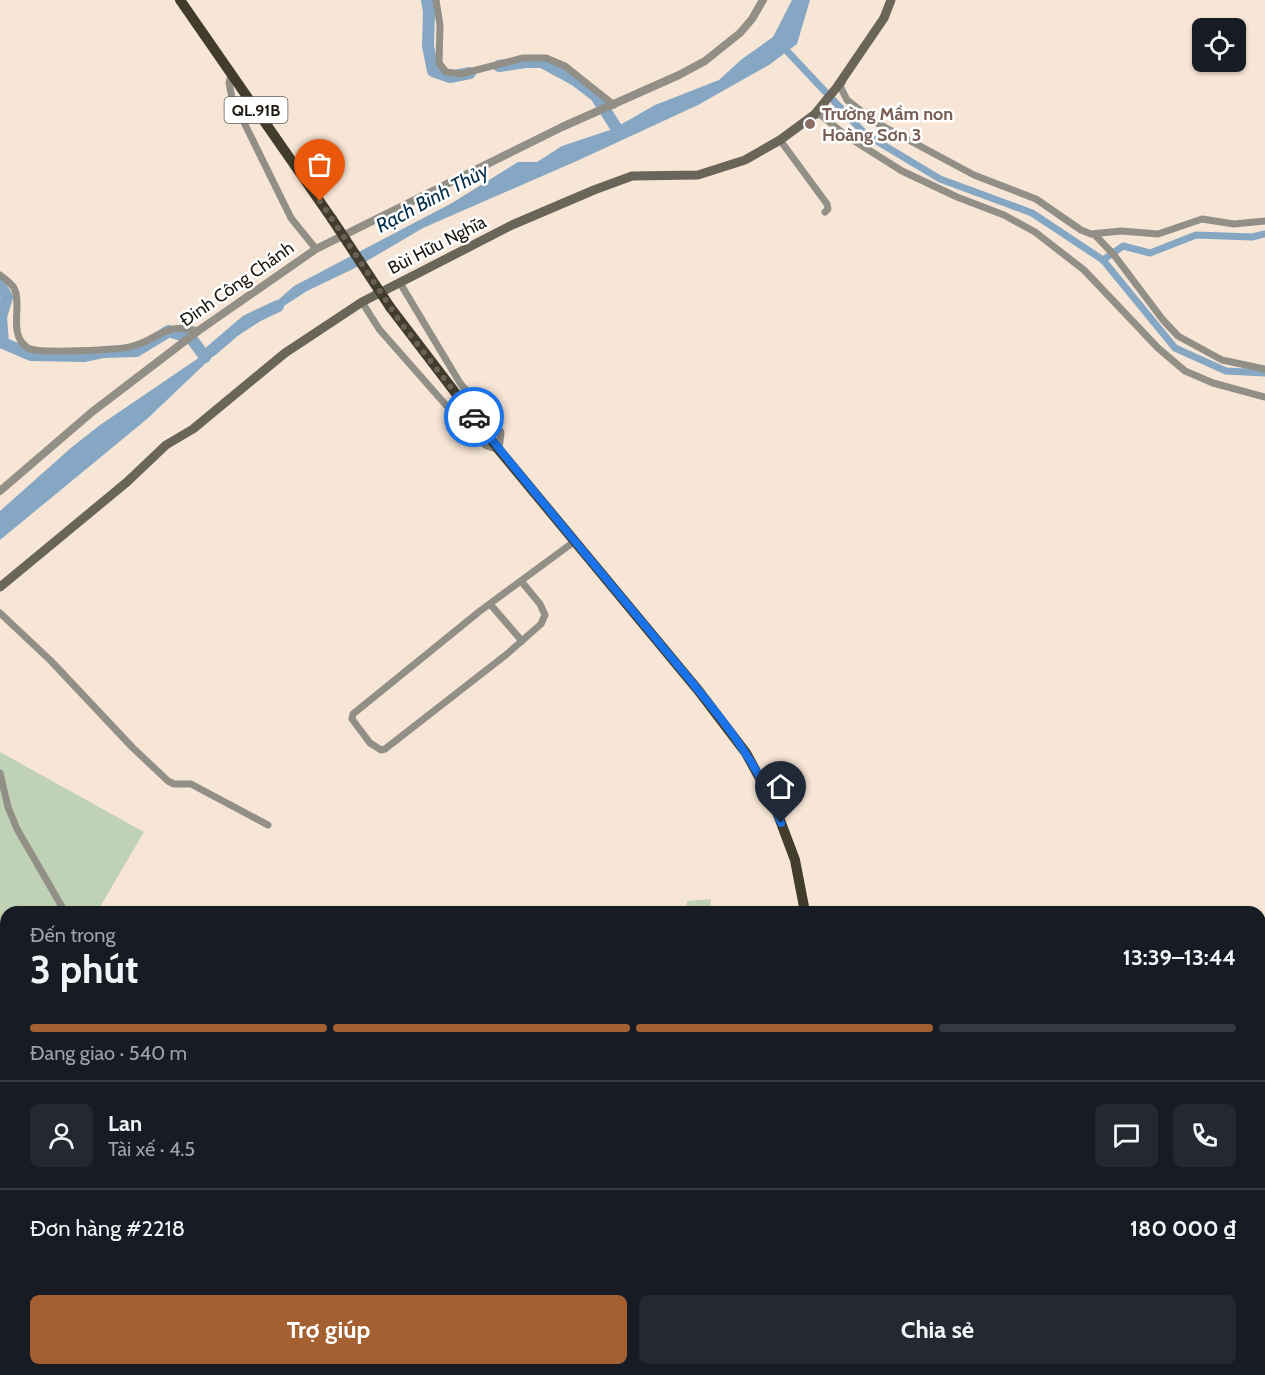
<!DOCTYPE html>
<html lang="vi">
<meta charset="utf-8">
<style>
:root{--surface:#171b24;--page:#242831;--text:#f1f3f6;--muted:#9ea1a6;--line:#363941;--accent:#a46031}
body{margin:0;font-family:Cabin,sans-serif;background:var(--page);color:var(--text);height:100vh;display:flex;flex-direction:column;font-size:22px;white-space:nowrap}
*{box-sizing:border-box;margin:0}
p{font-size:20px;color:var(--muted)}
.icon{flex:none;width:33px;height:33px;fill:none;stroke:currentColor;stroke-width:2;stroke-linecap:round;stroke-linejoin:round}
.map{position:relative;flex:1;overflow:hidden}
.details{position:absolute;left:0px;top:906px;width:1266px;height:470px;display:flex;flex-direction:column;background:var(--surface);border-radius:18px 18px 0 0;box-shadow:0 2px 4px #0004}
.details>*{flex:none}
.fabs{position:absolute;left:1192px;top:18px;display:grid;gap:12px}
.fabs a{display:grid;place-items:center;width:54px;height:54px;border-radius:9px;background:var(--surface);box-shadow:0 2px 4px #0004;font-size:30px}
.pin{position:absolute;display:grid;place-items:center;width:51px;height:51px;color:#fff;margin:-62px -26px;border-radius:50% 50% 50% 0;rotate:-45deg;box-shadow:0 0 6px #0007}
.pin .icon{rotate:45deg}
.courier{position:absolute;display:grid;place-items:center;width:60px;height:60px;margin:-30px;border:4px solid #1a73e8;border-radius:50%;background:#fff;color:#222;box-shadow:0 2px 8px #0007}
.summary em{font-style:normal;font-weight:700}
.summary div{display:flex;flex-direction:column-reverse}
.summary{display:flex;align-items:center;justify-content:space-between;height:102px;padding:0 30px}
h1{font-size:39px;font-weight:700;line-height:45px}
.bar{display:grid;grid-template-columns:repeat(4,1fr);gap:9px 6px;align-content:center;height:72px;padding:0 30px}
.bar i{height:8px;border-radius:4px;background:var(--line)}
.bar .active{background:var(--accent)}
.bar p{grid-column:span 4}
.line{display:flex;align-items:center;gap:15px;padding:0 30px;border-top:2px solid var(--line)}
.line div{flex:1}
.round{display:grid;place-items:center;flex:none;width:63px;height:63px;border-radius:9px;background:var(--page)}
.cta{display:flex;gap:12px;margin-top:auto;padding:12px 30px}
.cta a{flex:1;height:69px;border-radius:9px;background:var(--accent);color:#fff;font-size:24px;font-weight:700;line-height:69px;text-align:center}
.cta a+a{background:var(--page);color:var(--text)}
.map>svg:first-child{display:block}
</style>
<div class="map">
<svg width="1265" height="1375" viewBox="0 0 1265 1375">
<rect width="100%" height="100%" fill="#f7e5d5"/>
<g fill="#c0d2b6">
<path d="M0,752L144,832L97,912H6V1029H0Z"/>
<path d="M711,899L710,912H686L687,901Z"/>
</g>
<g fill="#86a7c3">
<path d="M792,0H810L797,44L769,65L698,105L579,160L423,228L355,268L307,291L228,342L147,419L0,540V511L72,447L100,425L259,317L294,286L452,203L518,162H537L562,146L613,129L655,105L719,80L742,59L773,37Z"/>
<path d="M0,1087L6,1088V1139L0,1138Z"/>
<rect x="1260" y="1120" width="5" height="35"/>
</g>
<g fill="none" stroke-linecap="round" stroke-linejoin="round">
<g stroke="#86a7c3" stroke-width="7">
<path d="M786,50L865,134L940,179L1032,213L1103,260L1175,348L1226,371L1265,373"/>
<path d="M1103,260L1123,246L1150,253L1196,235L1252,237L1265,234"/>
<path d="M961,1375L964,1370"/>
</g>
<g stroke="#86a7c3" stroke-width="12">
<path d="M427,0L429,12L428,46L433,71L450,77L470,73"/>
<path d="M499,66L526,62H542L575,80L596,96L617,129"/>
<path d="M0,285L7,297L1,317L3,343L31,355L85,356L104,352L136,351L169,331L191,338L205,357"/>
<path d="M211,351L246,321L278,306"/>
</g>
<g stroke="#928f87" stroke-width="7">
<path d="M436,0L440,25L439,63L446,72L461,74L523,58H546L565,66L614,105"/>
<path d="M231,75L229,83L232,98L291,218L316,249"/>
<path d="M842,83L840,86L847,100L877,123L974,175L1036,199L1081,230L1091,234L1121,231L1158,234L1202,219L1234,224L1265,221"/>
<path d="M814,115H821L845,135L902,171L957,197L1004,215L1035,232L1084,270L1158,348L1185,371L1213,383L1265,397"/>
<path d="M780,140L827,204L828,209L825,212"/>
<path d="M1095,235L1114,255L1163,320L1178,336L1222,360L1265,369"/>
<path d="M0,275C5,279 11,283 14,288C23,305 7,335 28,348C37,354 121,350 133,346C161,338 165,322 198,331"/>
<path d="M362,302L379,329L474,437L487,446L499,450L501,432L460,383L400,283"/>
<path d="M521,581L540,604L545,615L541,624L507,654L385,749L381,750L370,743L352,719L353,714L480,611L575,541"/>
<path d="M490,604L522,641"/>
<path d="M0,613L51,661L132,747L168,781L174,784H191L268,825"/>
<path d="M0,773L8,807L17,829L65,912"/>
<path d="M0,1081L6,1083"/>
<path d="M1260,1115H1265"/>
<path d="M0,1148L6,1149"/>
<path d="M1260,1172H1265"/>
<path d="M31,1375L38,1370"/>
<path d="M84,1375L89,1370"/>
</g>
<path stroke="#928f87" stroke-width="8" d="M0,491L92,412L198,331L316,249L562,127L679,75L705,61L740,33L752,19L763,0"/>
<path stroke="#696559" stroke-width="9" d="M0,587L127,482L166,445L193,429L285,353L362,302L512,225L594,190L632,176L698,175L745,160L780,140L814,115L837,87L884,18L891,0"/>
<g stroke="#413c2c" stroke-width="10">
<path d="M180,0L332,219"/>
<path d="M390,307L499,450L698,690L746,753L774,804L795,860L805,912"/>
<path d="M872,1370L873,1375"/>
</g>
<path stroke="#413c2c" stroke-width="10" d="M332,219L390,307"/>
</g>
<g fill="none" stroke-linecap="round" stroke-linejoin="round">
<path stroke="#6b6058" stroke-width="6" stroke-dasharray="0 10.8" d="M320,201L401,323L474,417"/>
<path stroke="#1a73e8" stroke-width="8" d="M474,417C533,492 595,565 656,639C702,695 756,753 781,823"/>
</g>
<circle fill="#8d6e63" stroke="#fff" stroke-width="2" cx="810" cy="124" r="6"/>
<g text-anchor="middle" stroke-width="5" stroke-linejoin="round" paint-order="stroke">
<rect fill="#fff" stroke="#625e5a" stroke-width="1.5" x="224.5" y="97" width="63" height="26" rx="4.5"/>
<g font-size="16" font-weight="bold" fill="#1f1914">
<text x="256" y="116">QL.91B</text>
</g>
<g font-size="18" font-weight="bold" fill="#785e54" stroke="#fff" text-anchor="start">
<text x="822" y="120">Trường Mầm non<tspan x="822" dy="21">Hoàng Sơn 3</tspan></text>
</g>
<g font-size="18" fill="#1f1914" stroke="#fff">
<text transform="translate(437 245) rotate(-27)" y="6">Bùi Hữu Nghĩa</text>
<text transform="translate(237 284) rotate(-35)" y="6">Đinh Công Chánh</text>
</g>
<g font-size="20" font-style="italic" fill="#062f4c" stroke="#fff">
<text transform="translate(432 198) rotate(-28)" y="7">Rạch Bình Thủy</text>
</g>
</g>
</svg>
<div class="fabs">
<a><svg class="icon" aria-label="locate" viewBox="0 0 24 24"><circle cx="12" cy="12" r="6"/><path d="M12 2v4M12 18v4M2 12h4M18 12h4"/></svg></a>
</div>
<div class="pin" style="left:320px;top:201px;background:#ea580c"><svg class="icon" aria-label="bag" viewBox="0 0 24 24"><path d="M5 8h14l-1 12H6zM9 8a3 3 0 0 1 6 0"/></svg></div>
<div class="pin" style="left:781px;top:823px;background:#1f2937"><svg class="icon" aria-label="home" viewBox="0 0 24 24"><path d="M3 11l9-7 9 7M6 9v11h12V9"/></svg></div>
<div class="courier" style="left:474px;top:417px"><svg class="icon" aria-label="car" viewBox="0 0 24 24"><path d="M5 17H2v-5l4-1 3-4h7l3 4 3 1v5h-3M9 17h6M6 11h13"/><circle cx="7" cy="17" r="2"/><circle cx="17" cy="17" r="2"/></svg></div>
<section class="details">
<div class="summary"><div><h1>3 phút</h1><p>Đến trong</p></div><em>13:39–13:44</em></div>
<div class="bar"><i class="active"></i><i class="active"></i><i class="active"></i><i></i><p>Đang giao · 540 m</p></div>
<div class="line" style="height:108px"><a class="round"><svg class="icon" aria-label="person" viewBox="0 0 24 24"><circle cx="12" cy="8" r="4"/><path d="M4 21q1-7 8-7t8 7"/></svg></a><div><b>Lan</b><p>Tài xế · 4.5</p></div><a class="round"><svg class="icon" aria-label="chat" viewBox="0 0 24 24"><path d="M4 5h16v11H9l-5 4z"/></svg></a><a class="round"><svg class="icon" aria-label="phone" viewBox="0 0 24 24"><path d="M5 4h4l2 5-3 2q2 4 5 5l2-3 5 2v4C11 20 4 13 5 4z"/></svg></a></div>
<div class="line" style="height:78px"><div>Đơn hàng #2218</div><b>180 000 ₫</b></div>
<div class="cta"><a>Trợ giúp</a><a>Chia sẻ</a></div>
</section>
</div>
